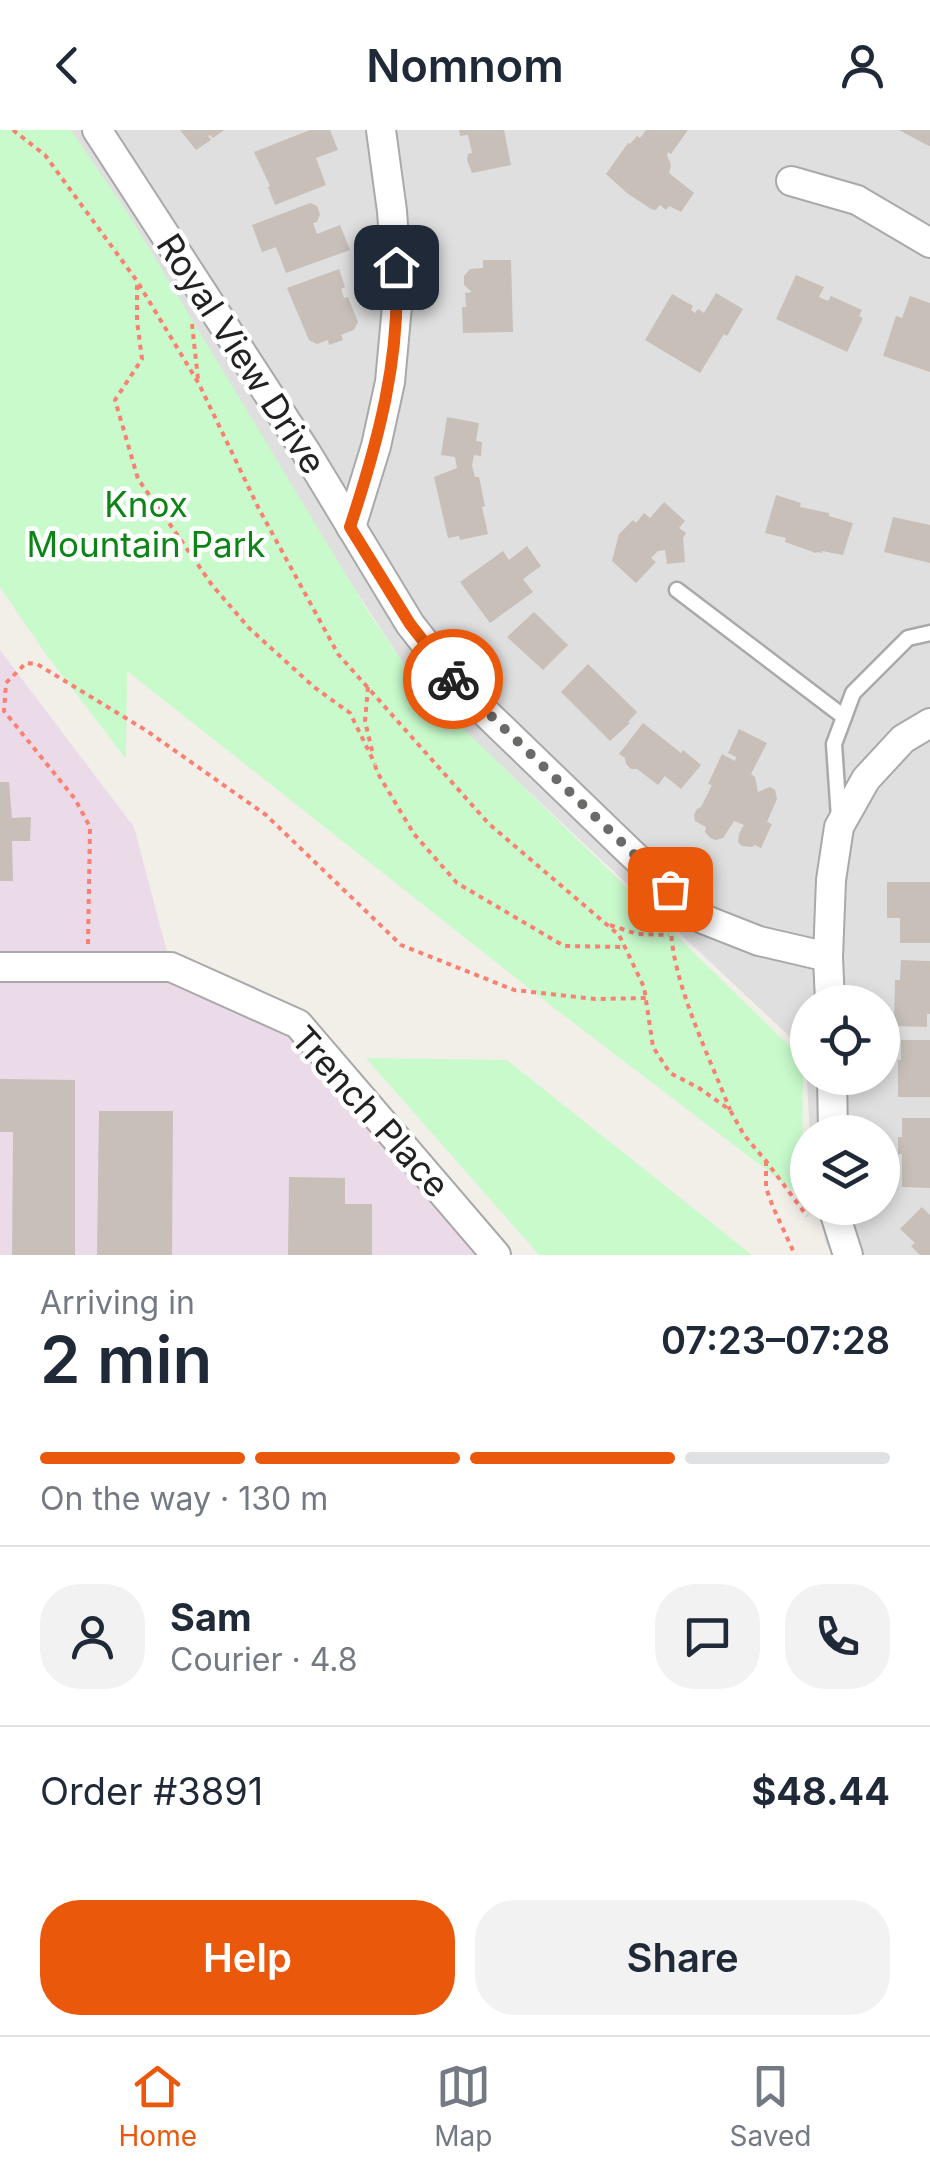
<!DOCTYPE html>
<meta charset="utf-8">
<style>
:root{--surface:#fff;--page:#f2f2f3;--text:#1f2937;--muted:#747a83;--line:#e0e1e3;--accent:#ea580c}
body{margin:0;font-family:Inter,sans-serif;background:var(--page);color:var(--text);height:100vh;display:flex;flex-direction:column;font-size:38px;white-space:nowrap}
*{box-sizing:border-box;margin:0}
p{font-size:32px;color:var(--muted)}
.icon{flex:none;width:55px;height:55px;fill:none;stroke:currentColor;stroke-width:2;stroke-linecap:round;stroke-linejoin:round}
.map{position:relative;height:1125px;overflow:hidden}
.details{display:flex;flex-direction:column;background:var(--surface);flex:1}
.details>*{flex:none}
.controls{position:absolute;left:790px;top:855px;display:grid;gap:20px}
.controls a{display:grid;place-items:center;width:110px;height:110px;border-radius:50%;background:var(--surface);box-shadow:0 5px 15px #0003;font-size:50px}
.pin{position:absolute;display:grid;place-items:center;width:85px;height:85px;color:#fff;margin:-42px;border-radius:20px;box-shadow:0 5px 15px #0006}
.courier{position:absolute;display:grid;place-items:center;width:100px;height:100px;margin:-50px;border:8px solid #ea580c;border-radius:50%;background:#fff;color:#222;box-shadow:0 2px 12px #0007}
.overview em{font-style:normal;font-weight:600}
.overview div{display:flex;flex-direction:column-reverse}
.overview{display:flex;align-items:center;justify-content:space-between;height:170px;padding:0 40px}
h1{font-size:65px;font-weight:600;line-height:75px}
.bar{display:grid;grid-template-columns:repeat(4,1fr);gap:15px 10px;align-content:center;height:120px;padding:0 40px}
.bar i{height:12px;border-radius:8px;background:var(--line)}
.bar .on{background:var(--accent)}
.bar p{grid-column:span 4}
.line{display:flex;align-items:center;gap:25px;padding:0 40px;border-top:2px solid var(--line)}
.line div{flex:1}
.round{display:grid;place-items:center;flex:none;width:105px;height:105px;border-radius:40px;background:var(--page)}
.primary-button{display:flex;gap:20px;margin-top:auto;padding:20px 40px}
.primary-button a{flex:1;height:115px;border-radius:40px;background:var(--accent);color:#fff;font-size:40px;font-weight:600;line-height:115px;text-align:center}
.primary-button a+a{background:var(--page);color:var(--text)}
header{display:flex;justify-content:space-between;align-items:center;height:130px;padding:0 40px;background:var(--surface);font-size:45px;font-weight:600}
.dock{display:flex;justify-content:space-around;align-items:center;height:140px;border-top:2px solid var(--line);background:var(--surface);font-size:28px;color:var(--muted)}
.dock a{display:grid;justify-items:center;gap:5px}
.dock .on{color:var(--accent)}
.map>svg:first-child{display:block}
</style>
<header><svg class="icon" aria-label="back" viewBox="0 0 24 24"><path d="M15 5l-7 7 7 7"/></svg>Nomnom<svg class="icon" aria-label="person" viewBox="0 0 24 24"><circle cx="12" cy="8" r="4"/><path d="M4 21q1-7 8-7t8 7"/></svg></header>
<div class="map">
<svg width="930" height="1125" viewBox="0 0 930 1125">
<rect width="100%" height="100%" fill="#f2efe9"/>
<path fill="#e0dfdf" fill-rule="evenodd" d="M54,0H930V1125H832L825,1111L820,1078H882V1002H810L805,921L457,594L402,531ZM808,872H882V948H808Z"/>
<path fill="#ebdbe8" d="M0,520L134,697L171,837L298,894L510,1125H0Z"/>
<g fill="#c8facc">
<path d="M0,0H71L129,85L369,483L402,531L438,574L803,929L802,1067L549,874L127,541L126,629L45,523L0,457Z"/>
<path d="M366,928L507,930L752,1125H539Z"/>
</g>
<g fill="#c7bfb8">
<path d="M180,0H224L213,8L210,5L208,6L211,10L196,20Z"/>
<path d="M310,0H330L338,20L316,28L326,55L275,75L268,57L270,56L254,22Z"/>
<path d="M459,0H504L511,35L472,43L467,30L468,24L472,23L468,5L460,6Z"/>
<path d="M646,0H688L671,24L668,22L667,25L671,35L669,43L694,63L681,82L669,76L666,80L660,75L656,80L651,79L627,63L606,44L628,13L630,14L637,6L640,8Z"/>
<path d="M899,0H930V16L927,15Z"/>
<path d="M310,73L317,76L320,84L317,92L313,93L317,104L340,95L350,120L286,143L276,117L262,122L252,95Z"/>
<path d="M483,130H511L513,202L463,203L462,177H466L465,163L472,162L464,155V146L470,139L483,138Z"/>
<path d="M339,139L345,157L341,159L344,168L348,167L358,192L354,200L341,205L343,210L329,215L328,210L317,214L309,210L287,158Z"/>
<path d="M796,145L824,157L819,167L828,171L831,166L862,180L859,186L863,188L847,222L776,189Z"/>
<path d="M716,163L743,179L727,206L724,204L700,243L645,210L672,164L693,176L691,180L695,183L698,179L704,183Z"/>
<path d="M910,166L930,173V242L883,226L896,186L902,188Z"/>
<path d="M447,287L479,293L476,311L482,312L481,326L474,325L472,335L475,347H479L485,376L482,377L488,404L460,410L459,406L448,408L434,347L457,338L455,327L441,325Z"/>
<path d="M776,365L801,373L800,377L829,383V386L853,393L843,425L822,421V423L817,422L816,423L785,412L786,408L765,403Z"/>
<path d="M664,372L685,391L679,398L686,403L683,408L685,432L667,434L665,420L658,421L651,428L656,432L636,453L612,431L619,404L633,390L636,393L644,383L650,388Z"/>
<path d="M893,387L930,395V433L884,422Z"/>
<path d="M527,416L541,436L523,449L533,462L490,493L460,452L503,421L509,430Z"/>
<path d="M534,482L568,515L543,540L507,507Z"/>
<path d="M588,534L637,582L628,592L630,593L610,611L561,562Z"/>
<path d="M643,593L681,623L683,620L701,635L681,659L665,646L658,655L637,639H631L626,634L625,628L619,624Z"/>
<path d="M739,599L767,613L751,644L755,647L758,662L770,657L775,660L777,669L767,692L772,694L761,718L755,715L752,717L742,716L738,712L739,704L744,695L734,691L723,708L716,710L710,708L705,702L706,697L695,691L694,685L697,679L701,677L712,655L708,654L722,624L735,631L736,627L728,623Z"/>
<path d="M0,652H9L12,688L31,687L30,711H12L13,751H0Z"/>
<path d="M887,752H930V813H900V788H887Z"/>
<path d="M901,830L930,831V884H927V897L894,896L895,850H900Z"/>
<path d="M901,910H930V967H898V930H901Z"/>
<path d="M0,949L75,950V1125H12L13,1002H0Z"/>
<path d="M99,981H173L172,1125H97Z"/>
<path d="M902,988H930V1058L902,1057V1024H898V1007H902Z"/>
<path d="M289,1047L345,1048V1074H372V1125H288Z"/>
<path d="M922,1077L930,1085V1125H920L911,1116L915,1113L900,1099Z"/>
</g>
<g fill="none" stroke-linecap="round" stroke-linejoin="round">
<defs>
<g id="service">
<path d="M677,460L844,587"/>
<path d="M839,688L834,614L853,563L908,508L930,503"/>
</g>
<g id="minor">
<path d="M97,0L306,322L410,494L460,558L631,723L703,789L759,811L828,827"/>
<path d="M791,51L857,70L930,113"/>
<path d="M351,397L376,316L390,252L398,165L392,81L381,0"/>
<path d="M0,837H171L298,894L496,1125"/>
<path d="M830,872L828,827L831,750L839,697L866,649L903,609L930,593"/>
<path d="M832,948L833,1002"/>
<path d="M833,1078L848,1125"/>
</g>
</defs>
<use href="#service" stroke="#a9a9a9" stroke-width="19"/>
<use href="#minor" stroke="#a9a9a9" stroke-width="32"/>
<g stroke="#fa8072" stroke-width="4" stroke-dasharray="5 5" stroke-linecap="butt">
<path d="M13,0L45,25L137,151L199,254L259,379L338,524L489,694L619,805L644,857L653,917L670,943L699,958L730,980L744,1005L766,1031L807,1086"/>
<path d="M137,155V191L142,229L115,270L138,349L176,403L212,455L249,498L314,557L350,583L375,634"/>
<path d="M192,194L198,249"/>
<path d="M368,557L365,591L373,625"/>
<path d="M375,635L377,642L414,704L457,753L564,816L625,817"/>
<path d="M610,795L637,804L669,805"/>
<path d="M671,796C671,850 710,928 730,980"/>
<path d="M88,814L90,697L75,669L4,581L6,553L26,533L37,534L147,601L266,685L401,815L514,860L595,869L646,868"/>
<path d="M766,1031V1058L773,1077L795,1125"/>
</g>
<use href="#service" stroke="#fff" stroke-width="14"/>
<use href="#minor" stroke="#fff" stroke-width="28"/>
</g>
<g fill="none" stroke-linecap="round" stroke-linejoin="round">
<path stroke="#6b6a68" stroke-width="10" stroke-dasharray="0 18" d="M453,549L670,759"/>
<path stroke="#ea580c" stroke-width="12" d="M396,137C401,228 378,312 350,397L410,494L453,549"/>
</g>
<g text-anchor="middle" stroke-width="9" stroke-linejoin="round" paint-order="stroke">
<g font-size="35" fill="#222" stroke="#fff">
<text transform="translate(241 224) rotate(57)" y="12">Royal View Drive</text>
<text transform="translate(370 982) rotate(48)" y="12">Trench Place</text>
</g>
<g font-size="35" fill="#0c8416" stroke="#fff">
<text x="146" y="387">Knox<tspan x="146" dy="40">Mountain Park</tspan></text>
</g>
</g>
</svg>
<div class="controls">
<a><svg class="icon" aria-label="locate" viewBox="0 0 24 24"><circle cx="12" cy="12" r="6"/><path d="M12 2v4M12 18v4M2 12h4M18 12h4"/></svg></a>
<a><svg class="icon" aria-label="layers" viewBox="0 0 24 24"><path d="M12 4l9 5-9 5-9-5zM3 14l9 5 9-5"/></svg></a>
</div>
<div class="pin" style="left:670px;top:759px;background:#ea580c"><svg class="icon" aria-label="bag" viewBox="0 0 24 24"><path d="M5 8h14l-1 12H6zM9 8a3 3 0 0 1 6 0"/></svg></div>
<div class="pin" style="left:396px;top:137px;background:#1f2937"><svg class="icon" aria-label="home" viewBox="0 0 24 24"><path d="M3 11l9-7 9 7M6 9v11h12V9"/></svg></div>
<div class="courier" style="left:453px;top:549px"><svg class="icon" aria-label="bike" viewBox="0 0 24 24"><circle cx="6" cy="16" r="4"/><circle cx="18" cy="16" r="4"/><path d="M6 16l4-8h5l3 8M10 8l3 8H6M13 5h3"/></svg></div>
</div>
<section class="details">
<div class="overview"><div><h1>2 min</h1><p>Arriving in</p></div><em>07:23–07:28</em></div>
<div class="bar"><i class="on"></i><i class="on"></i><i class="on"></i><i></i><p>On the way · 130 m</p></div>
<div class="line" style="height:180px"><a class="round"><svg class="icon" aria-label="person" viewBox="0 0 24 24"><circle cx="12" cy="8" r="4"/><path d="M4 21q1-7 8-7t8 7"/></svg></a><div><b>Sam</b><p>Courier · 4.8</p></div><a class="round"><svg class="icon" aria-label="chat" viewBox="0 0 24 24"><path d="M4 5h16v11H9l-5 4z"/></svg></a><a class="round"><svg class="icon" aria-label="phone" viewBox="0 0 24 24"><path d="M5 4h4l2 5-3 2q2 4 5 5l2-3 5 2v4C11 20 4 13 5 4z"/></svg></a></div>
<div class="line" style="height:130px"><div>Order #3891</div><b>$48.44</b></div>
<div class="primary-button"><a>Help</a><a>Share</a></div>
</section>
<nav class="dock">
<a class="on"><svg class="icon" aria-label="home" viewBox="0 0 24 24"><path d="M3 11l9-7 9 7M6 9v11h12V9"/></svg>Home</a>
<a><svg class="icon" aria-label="map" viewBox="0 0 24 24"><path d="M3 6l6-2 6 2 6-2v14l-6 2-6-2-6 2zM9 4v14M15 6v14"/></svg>Map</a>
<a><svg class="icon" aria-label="saved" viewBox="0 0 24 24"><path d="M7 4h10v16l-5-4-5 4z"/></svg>Saved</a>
</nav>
